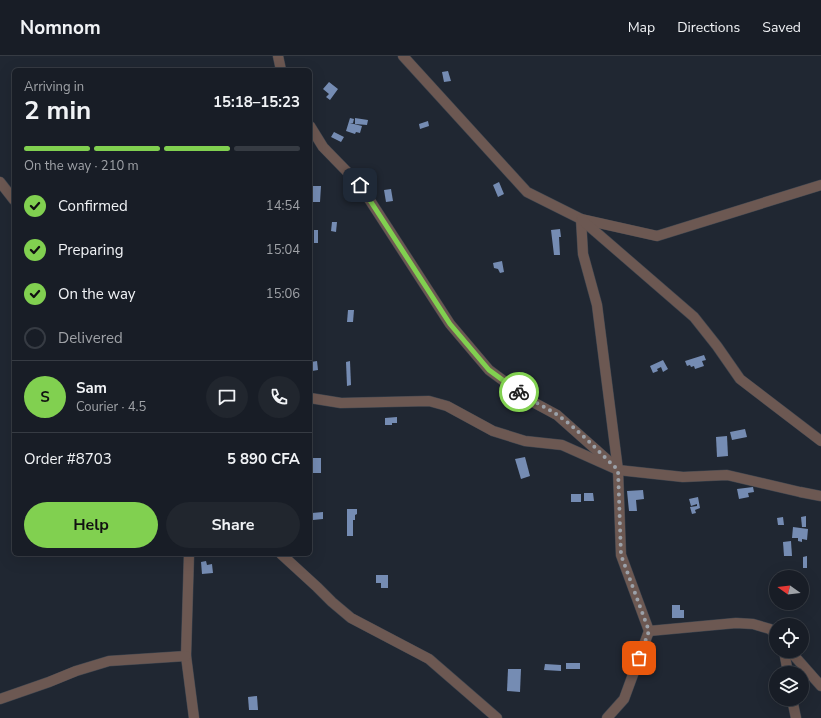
<!DOCTYPE html>
<meta charset="utf-8">
<style>
:root{--surface:#181d26;--page:#21262e;--text:#f1f3f6;--muted:#9fa2a7;--line:#363b43;--accent:#81d050}
body{margin:0;font-family:"Nunito Sans",sans-serif;background:var(--page);color:var(--text);height:100vh;display:flex;flex-direction:column;font-size:15px;white-space:nowrap}
*{box-sizing:border-box;margin:0}
p{font-size:13px;color:var(--muted)}
.icon{flex:none;width:22px;height:22px;fill:none;stroke:currentColor;stroke-width:2;stroke-linecap:round;stroke-linejoin:round}
.map{position:relative;flex:1;overflow:hidden}
.details{position:absolute;left:12px;top:12px;width:300px;height:488px;display:flex;flex-direction:column;background:var(--surface);border-radius:6px;box-shadow:0 4px 16px #0002,0 0 0 1px var(--line)}
.details>*{flex:none}
.needle{width:26px;rotate:284deg}
.buttons{position:absolute;left:769px;top:514px;display:grid;gap:8px}
.buttons a{display:grid;place-items:center;width:40px;height:40px;border-radius:50%;background:var(--surface);box-shadow:0 4px 16px #0002,0 0 0 1px var(--line);font-size:20px}
.pin{position:absolute;display:grid;place-items:center;width:34px;height:34px;color:#fff;margin:-17px;border-radius:8px;box-shadow:0 2px 6px #0006}
.courier{position:absolute;display:grid;place-items:center;width:40px;height:40px;margin:-20px;border:3px solid #81d050;border-radius:50%;background:#fff;color:#222;box-shadow:0 1px 5px #0007}
.summary em{font-style:normal;font-weight:700}
.summary div{display:flex;flex-direction:column-reverse}
.summary{display:flex;align-items:center;justify-content:space-between;height:68px;padding:0 12px}
h1{font-size:26px;font-weight:700;line-height:30px}
.bar{display:grid;grid-template-columns:repeat(4,1fr);gap:6px 4px;align-content:center;height:48px;padding:0 12px}
.bar i{height:5px;border-radius:3px;background:var(--line)}
.bar .current{background:var(--accent)}
.bar p{grid-column:span 4}
.line{display:flex;align-items:center;gap:10px;padding:0 12px;border-top:1px solid var(--line)}
.line div{flex:1}
.round{display:grid;place-items:center;flex:none;width:42px;height:42px;border-radius:21px;background:var(--page)}
ol{padding:0 12px;list-style:none}
li{display:flex;align-items:center;gap:12px;height:44px}
li p{margin-inline-start:auto}
li .icon{padding:4px;border-radius:50%;background:var(--accent);color:#111;stroke-width:4}
li:last-child{color:var(--muted)}
li i{width:22px;height:22px;border:2px solid var(--line);border-radius:50%}
.button{display:flex;gap:8px;margin-top:auto;padding:8px 12px}
.button a{flex:1;height:46px;border-radius:24px;background:var(--accent);color:#111;font-size:16px;font-weight:700;line-height:46px;text-align:center}
.button a+a{background:var(--page);color:var(--text)}
header{display:flex;align-items:center;gap:24px;box-sizing:border-box;height:56px;padding:0 20px;background:var(--surface);border-bottom:1px solid var(--line)}
header strong{font-size:19px}
nav{display:flex;gap:22px;margin-inline-start:auto;font-size:14px}
.map>svg:first-child{display:block}
</style>
<header>
<strong>Nomnom</strong>
<nav><a>Map</a><a>Directions</a><a>Saved</a></nav>
</header>
<div class="map">
<svg width="821" height="662" viewBox="0 0 821 662">
<rect width="100%" height="100%" fill="#202732"/>
<g fill="#758cb3">
<path d="M448,15L451,25L444,26L442,16Z"/>
<path d="M329,26L338,33L330,44L326,41L329,38L323,33Z"/>
<path d="M350,62L354,63L353,67H350L362,70L360,77L356,76L355,78L346,75Z"/>
<path d="M355,62L368,64L367,69L355,68Z"/>
<path d="M428,65L429,70L420,73L419,68Z"/>
<path d="M334,76L344,81L341,86L331,81Z"/>
<path d="M499,126L504,138L498,141L493,129Z"/>
<path d="M313,130H321L320,146H312Z"/>
<path d="M391,133L393,145L386,146L384,134Z"/>
<path d="M332,166H337L336,176L331,175Z"/>
<path d="M560,173L561,181H559L560,199H554L551,174Z"/>
<rect x="314" y="174" width="4" height="13"/>
<path d="M502,205L504,216L500,217L498,213L494,212L493,207Z"/>
<path d="M348,254H354L353,266H347Z"/>
<path d="M704,299L706,304L702,305L704,310L695,313L694,310L691,311L690,309L687,310L685,305Z"/>
<path d="M663,304L668,313L663,316L661,311L657,313L658,315L653,317L650,310Z"/>
<path d="M317,305L318,314L312,315L311,306Z"/>
<path d="M350,305L351,329L347,330L346,306Z"/>
<path d="M397,361V367H392V369H385V362Z"/>
<path d="M745,373L747,381L732,384L730,376Z"/>
<path d="M727,380L728,400L717,401L716,381Z"/>
<path d="M525,401L530,420L521,423L515,403Z"/>
<rect x="311" y="402" width="10" height="15"/>
<path d="M753,431L754,436L748,437L749,441L739,443L737,433Z"/>
<path d="M643,434L644,443L636,444L637,455H629L627,435Z"/>
<path d="M584,437H593L594,445H584Z"/>
<rect x="571" y="438" width="10" height="8"/>
<path d="M698,441L700,452L695,454L696,457L692,458L690,451L697,450V448L691,450L689,443Z"/>
<path d="M347,453H357V458L355,459V464H353V480H347Z"/>
<path d="M323,456V463L313,464L312,457Z"/>
<path d="M806,460V471H802L801,461Z"/>
<path d="M783,461L784,469H778L777,462Z"/>
<path d="M793,471L808,473L807,484L802,483V486L798,485V482H792Z"/>
<path d="M791,485L792,500H784L783,486Z"/>
<path d="M807,500V512H803V501Z"/>
<path d="M206,505L207,509L212,508L213,517L202,518L201,506Z"/>
<path d="M376,519H388V532H381V527H376Z"/>
<path d="M672,549H680V554H684V562H672Z"/>
<rect x="566" y="607" width="14" height="6"/>
<path d="M545,608L561,609V615L544,614Z"/>
<path d="M508,613H521L520,636L507,635Z"/>
<path d="M257,640L258,654H249L248,641Z"/>
</g>
<g fill="none" stroke-linecap="round" stroke-linejoin="round">
<defs>
<g id="street">
<path d="M278,0L281,14"/>
<path d="M403,0L527,136L581,163L657,180L821,129"/>
<path d="M310,70L323,91L360,129L450,268L489,314L531,345L557,359L611,407"/>
<path d="M0,126L14,144"/>
<path d="M581,163L583,198L597,249L618,414L621,499L649,575L736,567L753,568L770,573L776,579"/>
<path d="M582,164L694,261L717,290L740,323L821,385"/>
<path d="M310,342L341,347L429,345L447,350L493,375L525,385L562,389L618,414L683,421L727,419L800,436L821,440"/>
<path d="M189,498L186,600L194,662"/>
<path d="M281,498L317,531L332,546L351,562L429,603L497,662"/>
<path d="M784,595L788,617"/>
<path d="M790,595L821,630"/>
<path d="M0,643L49,626L76,615L109,605L186,600"/>
<path d="M792,643L796,662"/>
<path d="M607,662L624,643L649,575"/>
</g>
</defs>
<use href="#street" stroke="#3e454f" stroke-width="11"/>
<use href="#street" stroke="#6c5852" stroke-width="10"/>
</g>
<g fill="none" stroke-linecap="round" stroke-linejoin="round">
<path stroke="#9ba1a9" stroke-width="4" stroke-dasharray="0 7.2" d="M519,336C531,345 544,350 556,358C577,372 599,396 618,414L621,499L649,575L639,602"/>
<path stroke="#81d050" stroke-width="5" d="M360,129L450,268L489,314L519,336"/>
</g>
</svg>
<div class="buttons">
<a><svg class="needle" viewBox="-14 -14 28 28"><path d="M0-13l5 13h-10z" fill="#e53935"/><path d="M0 13l5-13h-10z" fill="#9fa2a7"/></svg></a>
<a><svg class="icon" aria-label="locate" viewBox="0 0 24 24"><circle cx="12" cy="12" r="6"/><path d="M12 2v4M12 18v4M2 12h4M18 12h4"/></svg></a>
<a><svg class="icon" aria-label="layers" viewBox="0 0 24 24"><path d="M12 4l9 5-9 5-9-5zM3 14l9 5 9-5"/></svg></a>
</div>
<div class="pin" style="left:639px;top:602px;background:#ea580c"><svg class="icon" aria-label="bag" viewBox="0 0 24 24"><path d="M5 8h14l-1 12H6zM9 8a3 3 0 0 1 6 0"/></svg></div>
<div class="pin" style="left:360px;top:129px;background:#1f2937"><svg class="icon" aria-label="home" viewBox="0 0 24 24"><path d="M3 11l9-7 9 7M6 9v11h12V9"/></svg></div>
<div class="courier" style="left:519px;top:336px"><svg class="icon" aria-label="bike" viewBox="0 0 24 24"><circle cx="6" cy="16" r="4"/><circle cx="18" cy="16" r="4"/><path d="M6 16l4-8h5l3 8M10 8l3 8H6M13 5h3"/></svg></div>
<section class="details">
<div class="summary"><div><h1>2 min</h1><p>Arriving in</p></div><em>15:18–15:23</em></div>
<div class="bar"><i class="current"></i><i class="current"></i><i class="current"></i><i></i><p>On the way · 210 m</p></div>
<ol>
<li><svg class="icon" aria-label="check" viewBox="0 0 24 24"><path d="M5 12l5 5 9-10"/></svg>Confirmed<p>14:54</p></li>
<li><svg class="icon" aria-label="check" viewBox="0 0 24 24"><path d="M5 12l5 5 9-10"/></svg>Preparing<p>15:04</p></li>
<li><svg class="icon" aria-label="check" viewBox="0 0 24 24"><path d="M5 12l5 5 9-10"/></svg>On the way<p>15:06</p></li>
<li><i></i>Delivered</li>
</ol>
<div class="line" style="height:72px"><b class="round" style="background:var(--accent);color:#111">S</b><div><b>Sam</b><p>Courier · 4.5</p></div><a class="round"><svg class="icon" aria-label="chat" viewBox="0 0 24 24"><path d="M4 5h16v11H9l-5 4z"/></svg></a><a class="round"><svg class="icon" aria-label="phone" viewBox="0 0 24 24"><path d="M5 4h4l2 5-3 2q2 4 5 5l2-3 5 2v4C11 20 4 13 5 4z"/></svg></a></div>
<div class="line" style="height:52px"><div>Order #8703</div><b>5 890 CFA</b></div>
<div class="button"><a>Help</a><a>Share</a></div>
</section>
</div>
